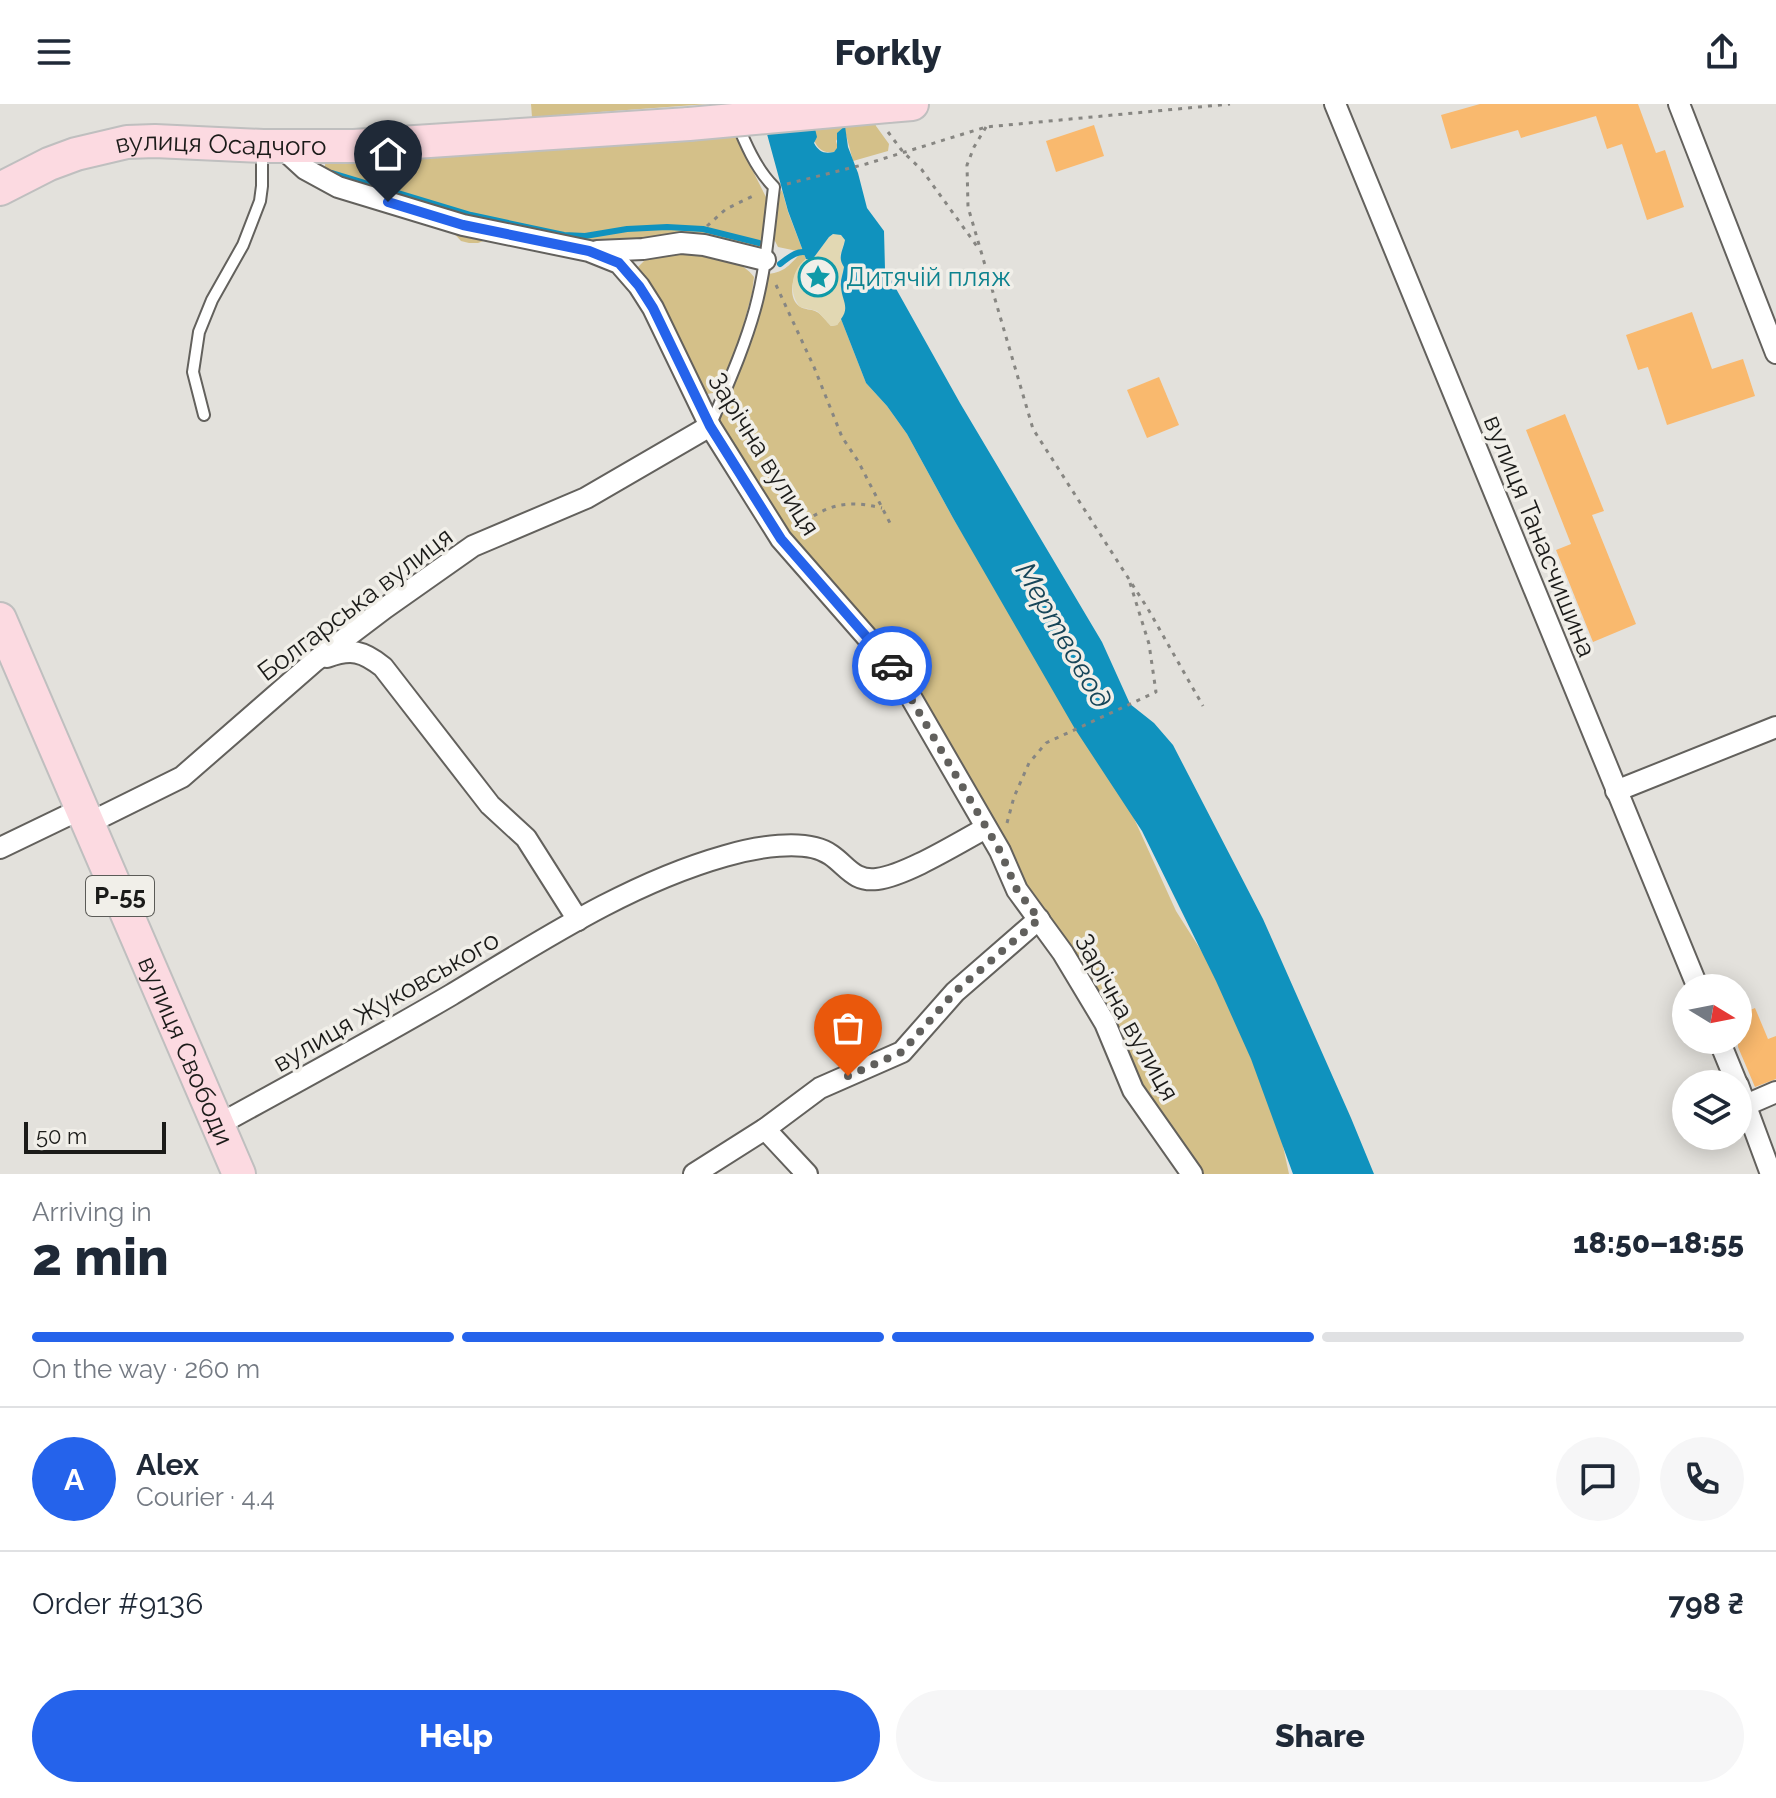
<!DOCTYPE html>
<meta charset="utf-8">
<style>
:root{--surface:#fff;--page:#f6f6f7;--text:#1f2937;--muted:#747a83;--line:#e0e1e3;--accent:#2563eb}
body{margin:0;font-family:Raleway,sans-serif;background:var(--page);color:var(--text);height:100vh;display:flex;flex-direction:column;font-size:30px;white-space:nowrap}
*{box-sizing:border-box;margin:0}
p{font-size:26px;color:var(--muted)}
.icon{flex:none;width:44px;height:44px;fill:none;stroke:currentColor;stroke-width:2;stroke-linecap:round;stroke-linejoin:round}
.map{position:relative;height:1070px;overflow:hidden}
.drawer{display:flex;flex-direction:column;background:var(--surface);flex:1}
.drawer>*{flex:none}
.needle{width:52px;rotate:100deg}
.fabs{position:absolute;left:1672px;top:870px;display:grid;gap:16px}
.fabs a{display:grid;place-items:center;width:80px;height:80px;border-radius:50%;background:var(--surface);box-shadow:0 4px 20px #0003;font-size:40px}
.scale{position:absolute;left:24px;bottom:20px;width:142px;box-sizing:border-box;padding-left:8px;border:4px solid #1b1b19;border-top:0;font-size:22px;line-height:28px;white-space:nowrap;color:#1b1b19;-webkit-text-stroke:6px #f1efe9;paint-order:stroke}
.pin{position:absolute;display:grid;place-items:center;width:68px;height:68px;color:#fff;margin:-82px -34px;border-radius:50% 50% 50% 0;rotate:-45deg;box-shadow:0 0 8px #0007}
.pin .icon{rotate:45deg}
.courier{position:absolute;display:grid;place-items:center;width:80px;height:80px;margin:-40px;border:6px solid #2563eb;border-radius:50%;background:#fff;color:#222;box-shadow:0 2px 10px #0007}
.summary em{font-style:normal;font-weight:800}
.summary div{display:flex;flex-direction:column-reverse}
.summary{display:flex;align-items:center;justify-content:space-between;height:136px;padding:0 32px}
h1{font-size:52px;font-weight:800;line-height:60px}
.bar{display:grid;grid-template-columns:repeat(4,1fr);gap:12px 8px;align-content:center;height:96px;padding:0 32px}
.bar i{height:10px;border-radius:6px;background:var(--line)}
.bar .current{background:var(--accent)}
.bar p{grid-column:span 4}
.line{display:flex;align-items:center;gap:20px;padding:0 32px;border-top:2px solid var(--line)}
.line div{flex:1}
.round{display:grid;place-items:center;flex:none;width:84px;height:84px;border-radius:42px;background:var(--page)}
.primary-button{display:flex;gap:16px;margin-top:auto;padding:16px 32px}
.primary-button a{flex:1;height:92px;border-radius:48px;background:var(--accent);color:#fff;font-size:32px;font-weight:800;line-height:92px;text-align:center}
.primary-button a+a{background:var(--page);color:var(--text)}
header{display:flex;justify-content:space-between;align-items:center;height:104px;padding:0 32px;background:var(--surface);font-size:36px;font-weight:800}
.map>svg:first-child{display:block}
</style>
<header><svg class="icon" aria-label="menu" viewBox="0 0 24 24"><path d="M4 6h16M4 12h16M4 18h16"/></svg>Forkly<svg class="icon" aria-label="share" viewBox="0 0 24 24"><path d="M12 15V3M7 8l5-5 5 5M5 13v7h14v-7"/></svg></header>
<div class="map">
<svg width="1776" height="1070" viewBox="0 0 1776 1070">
<rect width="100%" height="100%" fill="#e3e1dc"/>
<g fill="#d4c089">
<path d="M531,0H708L532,13Z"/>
<path d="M809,0H868L876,22L889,40L888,47L853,57L844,23L836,37L838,44L834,48C809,52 811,18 809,0Z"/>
<path d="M734,30L767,95L764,138L758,145L629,138L486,136L478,139H469L461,137L450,125L391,108L374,105L329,71L324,65L326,57Z"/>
<path d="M782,86L788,108L806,155C795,164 785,191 799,202C804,206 812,205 817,208C821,210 827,218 831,222L837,221L841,215L866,279L887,302L907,330L953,414L1132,710L1176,807L1216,870L1278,1019L1289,1070H1193L900,565L790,435L718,318L738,269L751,232L765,170C785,169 788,162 802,148L778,143L773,133L779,90Z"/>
<path d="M678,145C702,150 738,151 754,173L752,189L737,245L719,283L713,289L707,290L701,287L638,163L645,156Z"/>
</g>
<path fill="#e2d8b3" d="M835,129L841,131L845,136L840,152L844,163L840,179L846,199L847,208L837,221L831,222L817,207L800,203C788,189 791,166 806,155L812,156L829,133Z"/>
<path fill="#1092be" d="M809,0L817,33L814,39C819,48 824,50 834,48L837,44V29L845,22L848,43L858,69L867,104L884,127L885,165L960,299L1102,538L1130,600L1154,619L1173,641L1263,815L1351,1014L1374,1070H1293L1251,955L1216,877L1142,727L1075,625L953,414L907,330L887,302L866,279L841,215C850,203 842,197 841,183C840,176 843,170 844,163C837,153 843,147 845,136L841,131L833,130L829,133L812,156L806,155L788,107L767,30L754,7Z"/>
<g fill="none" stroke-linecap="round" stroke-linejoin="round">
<g stroke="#1092be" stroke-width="6">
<path d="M332,69L471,111L564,131L585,132L627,125L667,123L703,125L759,139"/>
<path d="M780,160C788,154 798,145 808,149"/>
</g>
</g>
<g fill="#f9b96e">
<path d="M1480,0H1638L1656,49L1665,46L1684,103L1647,116L1622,40L1607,45L1596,12L1521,34L1518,26L1451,45L1441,11Z"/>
<path d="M1094,21L1104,52L1056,68L1046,37Z"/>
<path d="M1692,208L1712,265L1743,255L1755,292L1667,321L1648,263L1638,266L1626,231Z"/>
<path d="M1159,273L1179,321L1147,334L1127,286Z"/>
<path d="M1565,310L1604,407L1592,411L1636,520L1593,538L1556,446L1571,440L1526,326Z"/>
<path d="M1755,904L1768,935L1776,932V975L1755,983L1738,943V911Z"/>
</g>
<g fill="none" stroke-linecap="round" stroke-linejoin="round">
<defs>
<g id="lane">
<path d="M204,311L193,268L199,228L212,196L243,141L260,97L262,82V44"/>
<path d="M711,320C727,282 744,245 755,205C766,165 769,123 774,83C752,61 741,28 729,0"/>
</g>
<g id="street">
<path d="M1335,0L1698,884"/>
<path d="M1679,0L1776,249"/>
<path d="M281,43L305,65L338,83L463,121L589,147L619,159L639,182L653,204L710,322L781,435L894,564L1000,747L1017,786L1063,849L1105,919L1133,986L1192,1070"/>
<path d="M597,147L643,145L681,139L704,141L765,156"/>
<path d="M327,553C351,544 363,547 383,563L490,701L526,734L578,816"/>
<path d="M1616,687L1776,623"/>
<path d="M89,719L182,673L315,557L385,504L473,442L586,394L710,322"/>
<path d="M0,744L81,705"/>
<path d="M1719,936L1737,980"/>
<path d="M1738,981L1771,1070"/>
<path d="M1746,1001L1776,988"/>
<path d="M218,1021C296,978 374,936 451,891C538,839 626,780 725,752C752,744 806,733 831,751C847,762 854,778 877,775C907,771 958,739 986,724"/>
<path d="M765,1025L807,1070"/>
<path d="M694,1070L765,1025L820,984L902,948L955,888L1039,815"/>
</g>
<g id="primary">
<path d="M888,2L912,0"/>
<path id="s1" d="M0,85L49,60L76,50L127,38L155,37L263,42H354L689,20"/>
<path id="s2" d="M0,515L239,1070"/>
</g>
</defs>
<use href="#lane" stroke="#63615d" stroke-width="14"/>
<use href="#street" stroke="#63615d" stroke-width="24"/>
<use href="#primary" stroke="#bfbfbf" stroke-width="36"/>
<g stroke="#878682" stroke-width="3" stroke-dasharray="4 6" stroke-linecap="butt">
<path d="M986,23L974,43L967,61L968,103L1033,325L1148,505L1203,602"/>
<path d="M888,28L903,48L922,66L979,145"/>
<path d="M787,80L866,60L986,23L1230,0"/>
<path d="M707,122L726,105L757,90"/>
<path d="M776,181L814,263L842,333L858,357L891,421"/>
<path d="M797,423C827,401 845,395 882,404"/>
<path d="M1007,719L1014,693L1029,659L1046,639L1156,588L1149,540L1130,479"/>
</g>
<use href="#lane" stroke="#fff" stroke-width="10"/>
<use href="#street" stroke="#fff" stroke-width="20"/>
<use href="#primary" stroke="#fcdae1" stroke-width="32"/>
<defs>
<path id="primary-bridge" d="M689,20L888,2"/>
</defs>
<use href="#primary-bridge" stroke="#bfbfbf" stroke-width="36" stroke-linecap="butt"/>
<use href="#primary-bridge" stroke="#fcdae1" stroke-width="32"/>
</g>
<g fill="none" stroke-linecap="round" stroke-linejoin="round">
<path stroke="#61605d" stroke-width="8" stroke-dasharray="0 14.4" d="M848,972L902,948L955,888L1039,815L1017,786L1000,747L892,562"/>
<path stroke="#2563eb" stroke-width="10" d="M388,98L463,121L589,147L619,159L639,182L653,204L710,322L781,435L892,562"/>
</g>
<defs>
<symbol id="sight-ring" viewBox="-11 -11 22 22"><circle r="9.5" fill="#f1efe9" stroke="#0f9aa8" stroke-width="1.5"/><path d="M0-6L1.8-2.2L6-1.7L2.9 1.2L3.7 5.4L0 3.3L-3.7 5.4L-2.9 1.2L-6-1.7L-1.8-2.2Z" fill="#0f9aa8"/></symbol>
</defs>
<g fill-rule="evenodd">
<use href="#sight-ring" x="796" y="151" width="44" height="44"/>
</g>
<g text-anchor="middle" stroke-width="7" stroke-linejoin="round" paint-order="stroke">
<rect fill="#f1efe9" stroke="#5b5b57" stroke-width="2" x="86" y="772" width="68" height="40" rx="6"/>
<g font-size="24" font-weight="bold" fill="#1b1b19">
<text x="120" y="800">Р-55</text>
</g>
<g font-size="26" fill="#1b1b19" stroke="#f1efe9">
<text dy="9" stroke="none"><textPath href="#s1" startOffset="230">вулиця Осадчого</textPath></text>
<text transform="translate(764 350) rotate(58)" y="9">Зарічна вулиця</text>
<text transform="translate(1540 432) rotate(68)" y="9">вулиця Танасчишина</text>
<text transform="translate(355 500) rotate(-37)" y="9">Болгарська вулиця</text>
<text transform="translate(386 897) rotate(-30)" y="9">вулиця Жуковського</text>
<text transform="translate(1127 913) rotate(61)" y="9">Зарічна вулиця</text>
<text dy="9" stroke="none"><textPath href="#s2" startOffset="470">вулиця Свободи</textPath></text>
</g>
<g font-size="26" fill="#0d838f" stroke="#f1efe9" text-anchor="start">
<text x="846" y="182">Дитячій пляж</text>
</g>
<g font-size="28" font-style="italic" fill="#164558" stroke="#f1efe9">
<text transform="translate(1064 531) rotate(60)" y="10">Мертвовод</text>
</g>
</g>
</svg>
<div class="fabs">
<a><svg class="needle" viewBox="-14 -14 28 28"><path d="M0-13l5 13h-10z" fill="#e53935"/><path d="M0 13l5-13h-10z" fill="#747a83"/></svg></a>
<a><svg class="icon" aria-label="layers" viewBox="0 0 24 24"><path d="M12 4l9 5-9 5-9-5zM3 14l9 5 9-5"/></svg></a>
</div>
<div class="scale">50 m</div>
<div class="pin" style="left:848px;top:972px;background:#ea580c"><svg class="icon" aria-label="bag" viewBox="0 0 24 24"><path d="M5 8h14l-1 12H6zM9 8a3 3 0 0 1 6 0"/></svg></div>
<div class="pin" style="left:388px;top:98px;background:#1f2937"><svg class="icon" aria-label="home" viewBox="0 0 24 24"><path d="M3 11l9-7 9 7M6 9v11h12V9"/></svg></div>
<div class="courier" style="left:892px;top:562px"><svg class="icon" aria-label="car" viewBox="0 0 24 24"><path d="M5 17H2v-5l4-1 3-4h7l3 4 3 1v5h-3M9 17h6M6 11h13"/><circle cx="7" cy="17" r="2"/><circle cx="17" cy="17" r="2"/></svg></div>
</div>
<section class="drawer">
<div class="summary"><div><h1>2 min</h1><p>Arriving in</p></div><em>18:50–18:55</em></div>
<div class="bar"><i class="current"></i><i class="current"></i><i class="current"></i><i></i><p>On the way · 260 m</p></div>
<div class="line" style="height:144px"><b class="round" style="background:var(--accent);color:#fff">A</b><div><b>Alex</b><p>Courier · 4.4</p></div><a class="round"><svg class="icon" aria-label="chat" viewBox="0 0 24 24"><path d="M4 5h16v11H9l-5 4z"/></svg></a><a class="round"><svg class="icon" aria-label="phone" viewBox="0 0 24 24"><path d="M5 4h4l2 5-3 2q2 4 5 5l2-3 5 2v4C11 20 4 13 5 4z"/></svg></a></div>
<div class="line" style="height:104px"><div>Order #9136</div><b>798 ₴</b></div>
<div class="primary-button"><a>Help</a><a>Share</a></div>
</section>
